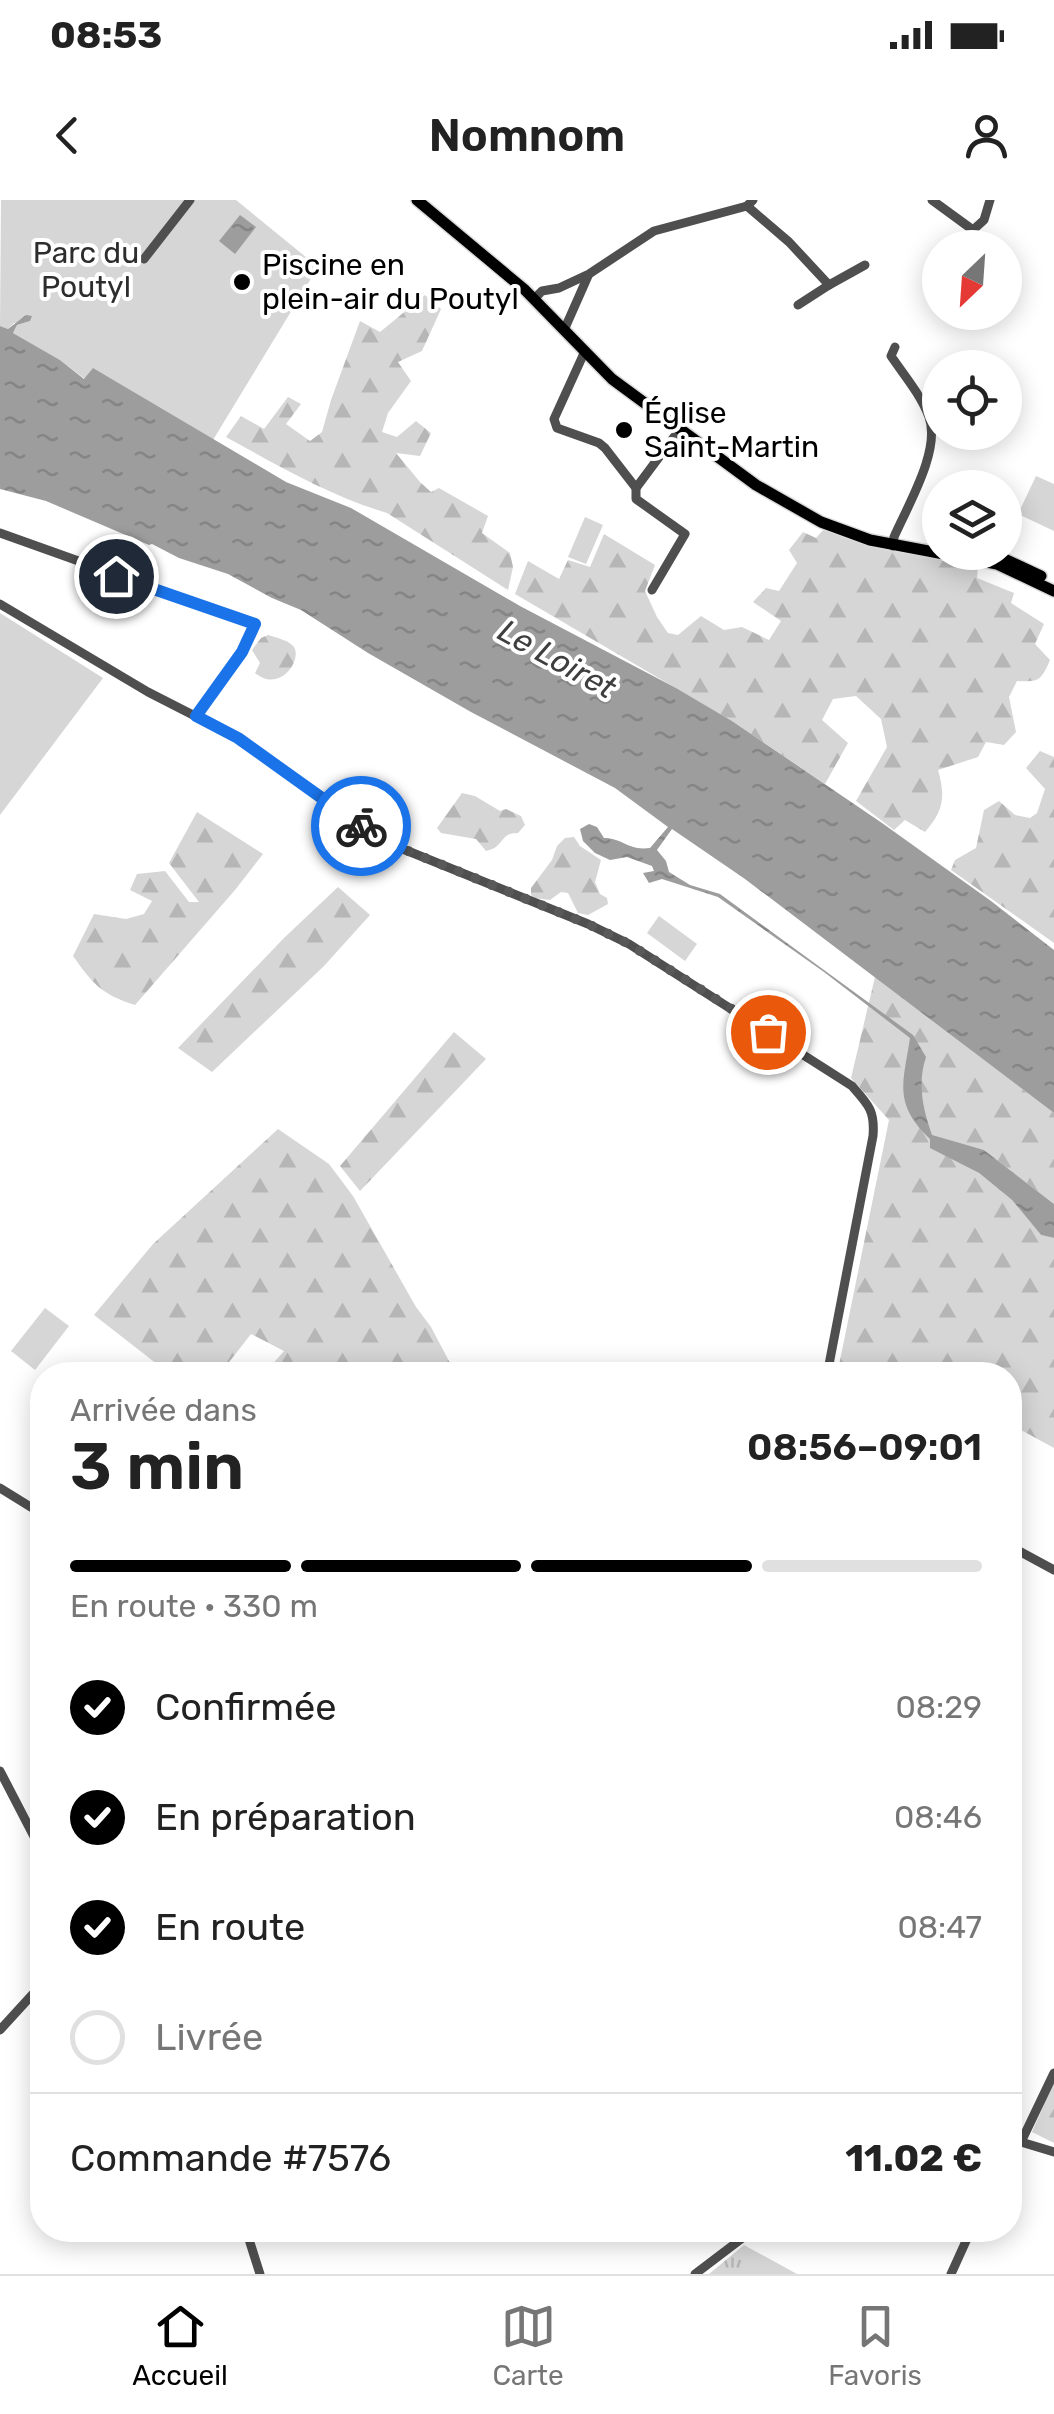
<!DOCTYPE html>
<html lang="fr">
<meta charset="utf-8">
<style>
:root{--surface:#fff;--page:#f6f6f6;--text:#222;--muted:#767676;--line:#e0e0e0;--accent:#000}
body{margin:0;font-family:Rubik,sans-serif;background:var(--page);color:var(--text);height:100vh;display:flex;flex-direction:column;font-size:38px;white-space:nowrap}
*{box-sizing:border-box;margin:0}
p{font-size:32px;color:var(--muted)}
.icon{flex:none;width:55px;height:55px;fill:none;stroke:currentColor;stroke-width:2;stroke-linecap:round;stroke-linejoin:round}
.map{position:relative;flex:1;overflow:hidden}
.side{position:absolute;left:30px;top:1162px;width:992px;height:880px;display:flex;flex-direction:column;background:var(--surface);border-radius:40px;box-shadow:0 5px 25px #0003}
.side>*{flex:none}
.needle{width:65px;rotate:205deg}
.tools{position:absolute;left:922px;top:30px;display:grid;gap:20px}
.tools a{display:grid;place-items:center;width:100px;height:100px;border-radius:50%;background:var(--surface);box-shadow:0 5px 25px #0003;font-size:50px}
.pin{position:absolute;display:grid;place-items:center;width:85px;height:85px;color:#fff;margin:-42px;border:5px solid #fff;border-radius:50%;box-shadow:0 2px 10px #0007}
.courier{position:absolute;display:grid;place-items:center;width:100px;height:100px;margin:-50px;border:8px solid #1a73e8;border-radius:50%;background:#fff;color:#222;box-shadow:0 2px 12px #0007}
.overview em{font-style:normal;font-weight:600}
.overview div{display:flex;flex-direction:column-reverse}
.overview{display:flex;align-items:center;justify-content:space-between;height:170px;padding:0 40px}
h1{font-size:65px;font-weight:600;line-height:75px}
.bar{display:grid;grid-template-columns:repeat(4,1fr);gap:15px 10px;align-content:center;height:120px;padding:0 40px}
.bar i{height:12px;border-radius:8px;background:var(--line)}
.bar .on{background:var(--accent)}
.bar p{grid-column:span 4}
.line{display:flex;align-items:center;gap:25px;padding:0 40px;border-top:2px solid var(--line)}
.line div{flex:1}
ol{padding:0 40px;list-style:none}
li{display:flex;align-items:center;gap:30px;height:110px}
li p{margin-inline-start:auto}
li .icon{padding:10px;border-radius:50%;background:var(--accent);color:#fff;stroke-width:4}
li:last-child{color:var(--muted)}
li i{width:55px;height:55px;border:5px solid var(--line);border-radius:50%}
.status{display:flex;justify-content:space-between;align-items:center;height:70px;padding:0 50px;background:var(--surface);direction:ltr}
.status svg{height:28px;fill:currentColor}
header{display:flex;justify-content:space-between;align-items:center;height:130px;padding:0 40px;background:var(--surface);font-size:45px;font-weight:600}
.tab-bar{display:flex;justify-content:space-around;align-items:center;height:140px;border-top:2px solid var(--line);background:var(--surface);font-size:28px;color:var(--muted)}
.tab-bar a{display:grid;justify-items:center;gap:5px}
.tab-bar .on{color:var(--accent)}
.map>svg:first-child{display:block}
</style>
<div class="status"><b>08:53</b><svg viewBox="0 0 49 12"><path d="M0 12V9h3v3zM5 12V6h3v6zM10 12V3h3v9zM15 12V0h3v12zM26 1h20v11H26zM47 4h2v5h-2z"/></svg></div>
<header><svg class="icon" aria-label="back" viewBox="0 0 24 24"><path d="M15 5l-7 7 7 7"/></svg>Nomnom<svg class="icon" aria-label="person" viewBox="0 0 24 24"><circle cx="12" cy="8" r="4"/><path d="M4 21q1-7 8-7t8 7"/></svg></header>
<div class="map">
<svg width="1054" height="2074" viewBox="0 0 1054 2074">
<defs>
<pattern id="grass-tufts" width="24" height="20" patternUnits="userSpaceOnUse" patternTransform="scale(2.5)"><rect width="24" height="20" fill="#d6d6d6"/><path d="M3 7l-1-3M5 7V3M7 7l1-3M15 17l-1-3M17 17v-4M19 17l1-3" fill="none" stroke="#b6b6b6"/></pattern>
<pattern id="forest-firs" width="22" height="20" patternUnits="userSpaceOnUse" patternTransform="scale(2.5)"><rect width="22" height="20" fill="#d6d6d6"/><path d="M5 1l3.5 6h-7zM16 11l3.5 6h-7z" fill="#b6b6b6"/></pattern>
<pattern id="water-ripples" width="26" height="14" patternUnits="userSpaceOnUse" patternTransform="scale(2.5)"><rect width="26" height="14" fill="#9d9d9d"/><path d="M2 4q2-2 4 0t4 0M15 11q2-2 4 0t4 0" fill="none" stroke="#858585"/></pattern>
</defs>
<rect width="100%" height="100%" fill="#fff"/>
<path fill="url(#grass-tufts)" d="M744,2045L797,2074H709Z"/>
<g fill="url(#forest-firs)">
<path d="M425,95L441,109L422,151L398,162L411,181L388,213L382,232L397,237L416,221L431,233L420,256L396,253L420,282L431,292L439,288L488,316L482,333L510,353L513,367L508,390L387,313C330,296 277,265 226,237L241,216L264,229L288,197L301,204L286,224L310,241L322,232L331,200L360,121L380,132Z"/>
<path d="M824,329L874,347L978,366L977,378L1014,393L1011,403L1044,424L1035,444L1050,460C1041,481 1039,482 1017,481L1009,497L1016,532L1004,545L986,542L978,557L938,570C946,598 943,611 925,632L905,620L894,630L856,601L887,547L881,519L856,496L833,499L822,520L848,543L825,584L732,521L515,394L528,361L559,379L568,360L590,367L604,334L655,365L645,391L657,417L668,433L678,435L701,416L724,430L742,427L769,440L781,421L753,402L766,388L779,391L797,363L789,350L803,332L816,338Z"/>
<path d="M268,435C275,437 287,440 292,445C305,455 282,495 255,473L260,463L252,450L261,438Z"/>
<path d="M1040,551L1054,557V743L951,670L955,660L976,648L984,610L999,601L1015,615L1030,618L1037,613L1045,589L1026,568Z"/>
<path d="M462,593L475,596L500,611L506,609L521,616L525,625L518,633C504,633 505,639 496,647C493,649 489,650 486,651L476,639L441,633L437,628Z"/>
<path d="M197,612L263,654L235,690L135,805C101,794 93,784 73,756L94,714L126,719L144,714L152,701L130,690L137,674L165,671L189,702H199L169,663Z"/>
<path d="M574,637L580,646L601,660L595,682L600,694L607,698L608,704L588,715L578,713L568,693L561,692L550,700L535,698L531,695V688L552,660L557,646L565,638Z"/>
<path d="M338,687L370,715L324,766L212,872L178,848L284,738Z"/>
<path d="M875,777L1054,913V1004L984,950L930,939V947L979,973L1012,1000L1041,1035L1054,1038V1248L1010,1224V1175H837L889,920L851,878Z"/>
<path d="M454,832L486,859L360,991L340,966Z"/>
<path d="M278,929L329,964L353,996L416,1107L431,1127L450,1163L449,1175H263L284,1151L251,1134L219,1175H171L94,1115L153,1044Z"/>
<path d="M1054,1882V1943L1032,1932Z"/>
</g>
<g fill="#d6d6d6">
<path d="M1,0H236L318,67L213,240L94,169L85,179L60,160L13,133L17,125L30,121L14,123L8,129L0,126Z"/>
<path d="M1036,276L1054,284V331L1018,314Z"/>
<path d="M585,317L603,325L586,364L568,357Z"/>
<path d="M0,413L103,478L0,615Z"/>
<path d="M964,510L983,522L958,560L939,548Z"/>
<path d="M659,716L697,744L685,761L647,733Z"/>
<path d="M45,1108L69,1126L35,1170L11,1151Z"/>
</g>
<g fill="url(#water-ripples)">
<path d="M240,15L256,27L235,54L219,41Z"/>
<path d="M26,115L32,116L30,121L17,125L13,133L60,160L84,179L93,168L286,282L351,308L520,406L676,488L732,521L882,623L991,701L1054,750V913L745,679L672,629L657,650L666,661L669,672L690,685L720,694L913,835L926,857C917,884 923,909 932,935L984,950L1054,1004V1038L1041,1035L1012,1000L979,973L930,948V939C893,903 903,884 910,838L824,772L718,697L662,679L649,683L643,673L654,671L652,666L627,657L610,660L595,653L583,641L580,629L589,624L597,627L604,638C623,638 628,651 650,648L668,627L615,588L471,512L368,453L301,410L272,398L228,374L179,358L152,344L149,345L46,301L0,289V126L8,129Z"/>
</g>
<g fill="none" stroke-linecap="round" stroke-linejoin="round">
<defs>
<g id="major">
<path d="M417,0L525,90L612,179L756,285L821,322L870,340L997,364L1054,391"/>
<path d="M965,353L1000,357L1041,376"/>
</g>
</defs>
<use href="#major" stroke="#dbdbdb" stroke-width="14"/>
<g stroke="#4f4f4f" stroke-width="9">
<path d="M932,0L973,30L984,20L990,0"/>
<path d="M747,6L789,42L829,85L798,105"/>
<path d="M144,59L190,0"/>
<path d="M829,85L865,65"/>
<path d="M535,98L542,91L559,88L589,74L654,31L747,6L753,0"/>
<path d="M565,128L588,76"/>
<path d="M585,151L554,219L557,228L599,243L605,248L636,288V299L685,334L652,390"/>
<path d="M636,288L680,229"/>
<path d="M0,333L255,424L242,452L196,517"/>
<path d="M893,346L894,337C908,305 941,250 929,217C921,195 904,175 891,156L895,147"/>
<path d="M0,404L148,492L238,538L371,633L403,649L588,724L629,744L852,886C869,905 875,911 873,936L827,1175"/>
<path d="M0,1288L42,1314"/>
<path d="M1010,1346L1054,1370"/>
<path d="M0,1571L42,1652"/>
<path d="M0,1830L42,1784"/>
<path d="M1021,1942L1054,1873"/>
<path d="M1010,1945L1021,1942L1054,1952"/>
<path d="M246,2030L260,2074"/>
<path d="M695,2074L753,2030"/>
<path d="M951,2074L971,2030"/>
</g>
<use href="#major" stroke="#000" stroke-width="11"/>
</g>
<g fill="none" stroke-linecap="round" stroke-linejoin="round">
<path stroke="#595959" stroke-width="10" stroke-dasharray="0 18" d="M361,626L403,649L588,724L629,744L768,832"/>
<path stroke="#1a73e8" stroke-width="12" d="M116,376L255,424L242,452L196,516L238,538L361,626"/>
</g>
<g fill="#000" stroke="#fff" stroke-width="4">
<circle cx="242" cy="82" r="10"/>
<circle cx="624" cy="230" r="10"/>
</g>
<g text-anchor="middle" stroke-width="8" stroke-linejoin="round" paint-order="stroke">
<g font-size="30" fill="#2d2d2d" stroke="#fff">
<text x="86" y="63">Parc du<tspan x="86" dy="34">Poutyl</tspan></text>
</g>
<g font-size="30" fill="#000" stroke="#fff" text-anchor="start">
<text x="262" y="75">Piscine en<tspan x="262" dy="34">plein-air du Poutyl</tspan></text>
<text x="644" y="223">Église<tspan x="644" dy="34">Saint-Martin</tspan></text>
</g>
<g font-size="32" font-style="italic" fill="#3e3e3e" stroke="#fff">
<text transform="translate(557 459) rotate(29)" y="11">Le Loiret</text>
</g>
</g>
</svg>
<div class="tools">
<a><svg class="needle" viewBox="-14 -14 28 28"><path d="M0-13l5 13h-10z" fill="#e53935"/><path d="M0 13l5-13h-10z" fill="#767676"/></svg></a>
<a><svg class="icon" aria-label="locate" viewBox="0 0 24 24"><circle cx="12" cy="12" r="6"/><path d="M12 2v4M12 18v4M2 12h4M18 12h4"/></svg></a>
<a><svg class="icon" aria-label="layers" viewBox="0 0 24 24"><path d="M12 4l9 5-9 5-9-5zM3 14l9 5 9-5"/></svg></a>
</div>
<div class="pin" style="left:768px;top:832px;background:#ea580c"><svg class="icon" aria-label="bag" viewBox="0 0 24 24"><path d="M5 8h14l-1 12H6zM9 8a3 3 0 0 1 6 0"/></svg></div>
<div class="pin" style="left:116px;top:376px;background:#1f2937"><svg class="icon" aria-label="home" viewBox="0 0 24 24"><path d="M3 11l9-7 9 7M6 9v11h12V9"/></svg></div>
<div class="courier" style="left:361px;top:626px"><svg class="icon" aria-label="bike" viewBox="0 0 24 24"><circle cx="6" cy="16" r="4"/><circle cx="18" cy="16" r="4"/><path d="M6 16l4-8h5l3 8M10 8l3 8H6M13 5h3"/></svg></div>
<section class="side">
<div class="overview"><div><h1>3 min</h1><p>Arrivée dans</p></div><em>08:56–09:01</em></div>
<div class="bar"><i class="on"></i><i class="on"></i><i class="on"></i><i></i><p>En route · 330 m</p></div>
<ol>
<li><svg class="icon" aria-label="check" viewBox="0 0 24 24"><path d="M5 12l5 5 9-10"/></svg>Confirmée<p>08:29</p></li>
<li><svg class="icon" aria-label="check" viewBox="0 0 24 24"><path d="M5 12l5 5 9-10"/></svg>En préparation<p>08:46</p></li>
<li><svg class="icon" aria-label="check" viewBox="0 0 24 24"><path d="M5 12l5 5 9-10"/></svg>En route<p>08:47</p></li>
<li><i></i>Livrée</li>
</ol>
<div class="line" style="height:130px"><div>Commande #7576</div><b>11.02 €</b></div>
</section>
</div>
<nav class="tab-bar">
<a class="on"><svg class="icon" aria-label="home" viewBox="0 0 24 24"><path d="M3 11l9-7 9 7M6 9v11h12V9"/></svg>Accueil</a>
<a><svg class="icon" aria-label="map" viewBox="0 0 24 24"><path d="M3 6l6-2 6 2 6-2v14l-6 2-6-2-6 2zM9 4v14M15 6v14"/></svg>Carte</a>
<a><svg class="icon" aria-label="saved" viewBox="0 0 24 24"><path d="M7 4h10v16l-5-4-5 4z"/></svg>Favoris</a>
</nav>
